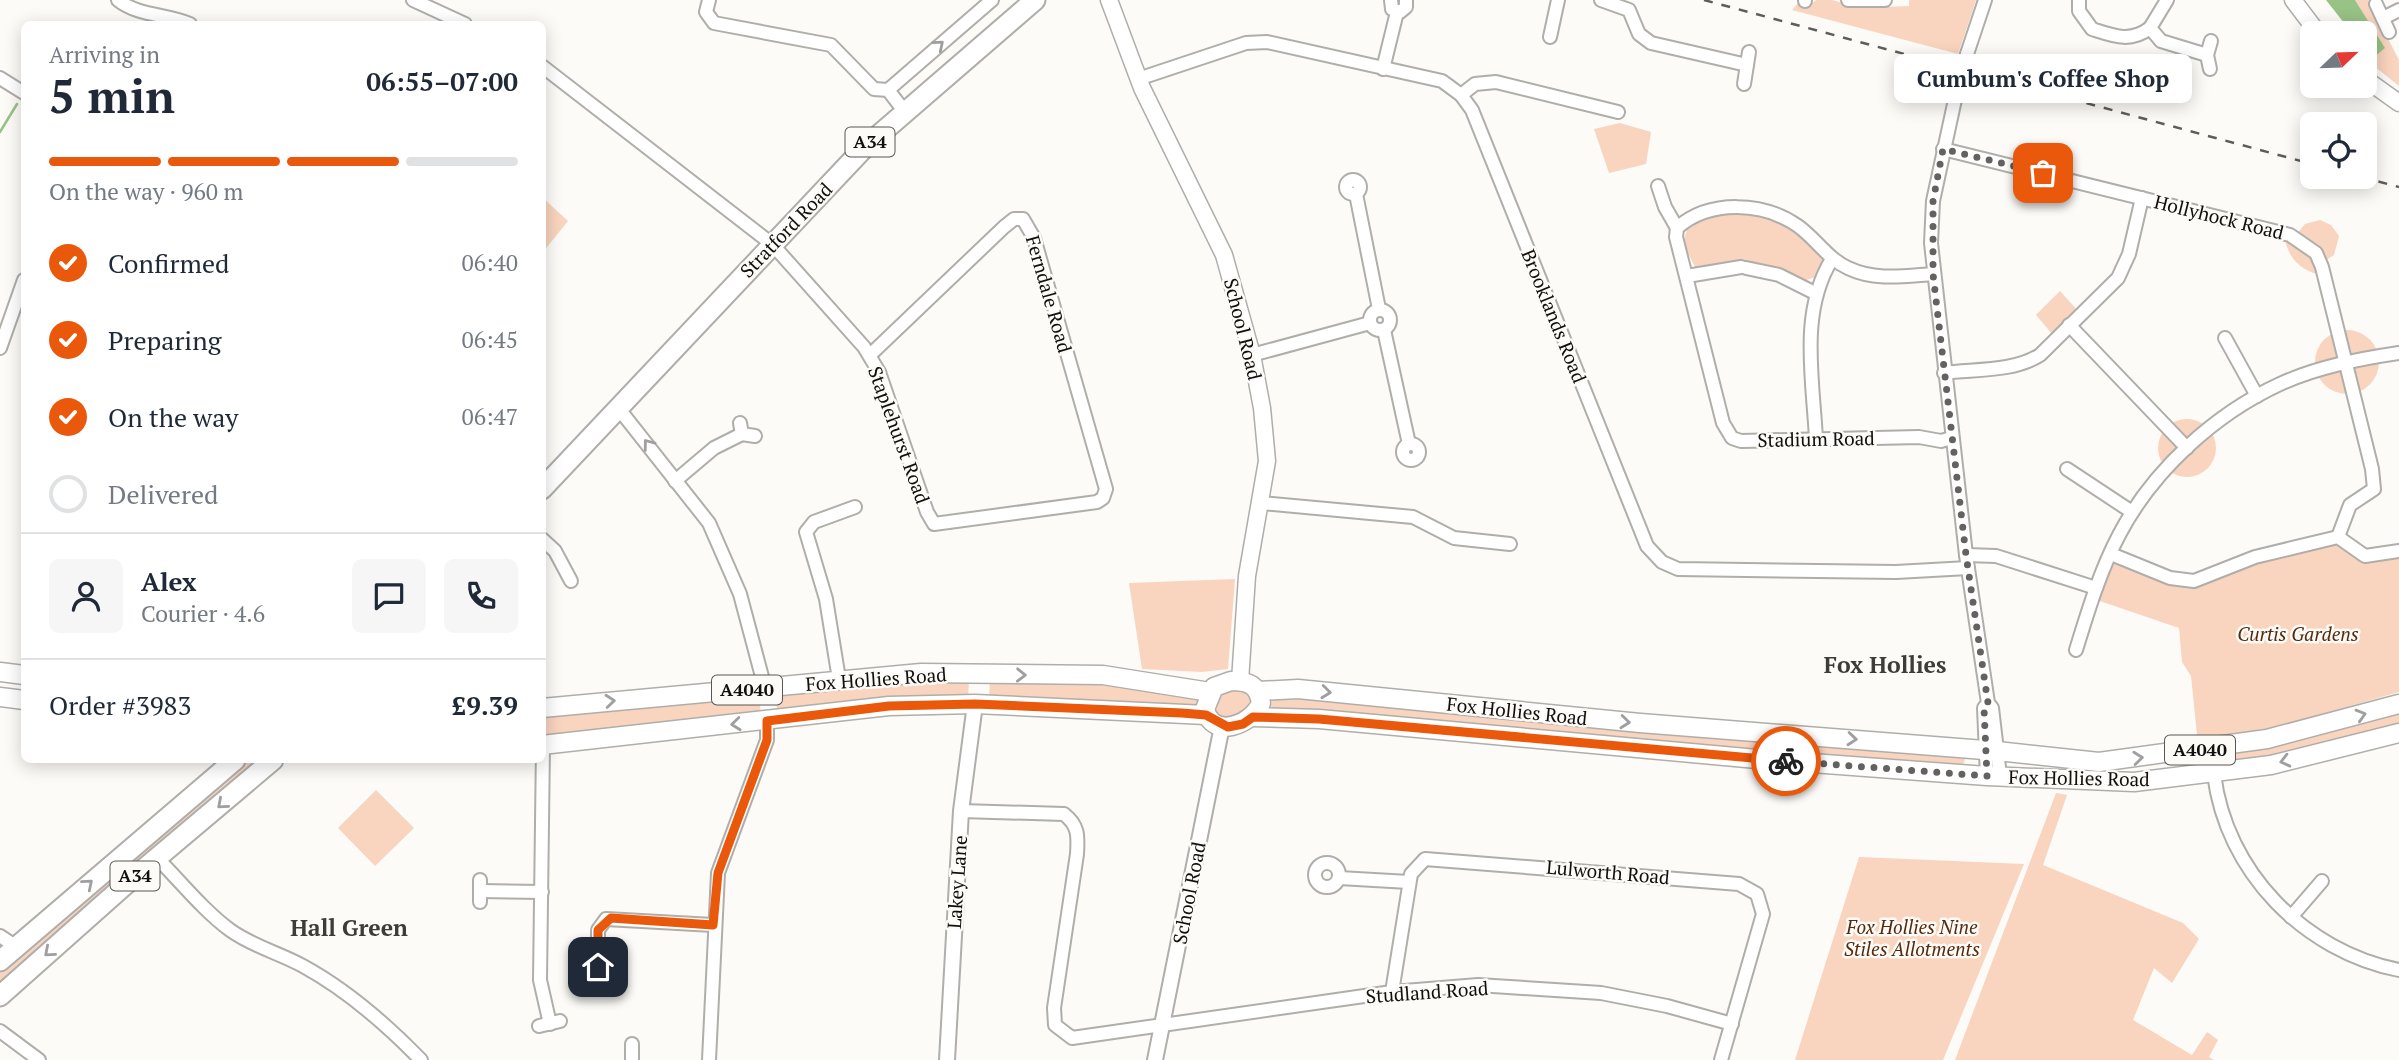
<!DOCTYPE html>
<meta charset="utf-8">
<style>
:root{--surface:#fff;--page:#f6f6f7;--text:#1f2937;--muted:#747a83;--line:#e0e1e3;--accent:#ea580c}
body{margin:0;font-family:"PT Serif",serif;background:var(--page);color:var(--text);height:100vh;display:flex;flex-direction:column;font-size:26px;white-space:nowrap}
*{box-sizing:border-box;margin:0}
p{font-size:23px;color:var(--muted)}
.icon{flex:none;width:38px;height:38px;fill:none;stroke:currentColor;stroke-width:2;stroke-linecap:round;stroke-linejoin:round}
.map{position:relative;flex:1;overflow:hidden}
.side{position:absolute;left:21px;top:21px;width:525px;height:742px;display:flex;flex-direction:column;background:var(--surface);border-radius:10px;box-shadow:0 4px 18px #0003}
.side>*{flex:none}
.needle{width:46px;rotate:67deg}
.controls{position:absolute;left:2300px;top:21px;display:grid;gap:14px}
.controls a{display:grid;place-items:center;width:77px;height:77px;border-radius:10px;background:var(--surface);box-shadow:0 4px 18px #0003;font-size:35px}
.pin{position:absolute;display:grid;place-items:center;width:60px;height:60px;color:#fff;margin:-30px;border-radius:14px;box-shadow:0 4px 10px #0006}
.courier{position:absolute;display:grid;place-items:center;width:70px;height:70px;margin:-35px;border:5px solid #ea580c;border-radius:50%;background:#fff;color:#222;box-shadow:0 2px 9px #0007}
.bubble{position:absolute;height:49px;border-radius:10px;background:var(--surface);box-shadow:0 4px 18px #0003;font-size:23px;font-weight:700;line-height:49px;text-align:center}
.overview em{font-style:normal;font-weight:700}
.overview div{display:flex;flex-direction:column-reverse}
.overview{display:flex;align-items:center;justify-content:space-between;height:119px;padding:0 28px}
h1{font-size:46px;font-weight:700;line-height:52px}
.bar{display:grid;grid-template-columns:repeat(4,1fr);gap:10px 7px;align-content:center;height:84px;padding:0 28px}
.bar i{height:9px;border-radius:5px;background:var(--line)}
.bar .current{background:var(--accent)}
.bar p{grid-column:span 4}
.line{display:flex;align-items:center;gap:18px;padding:0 28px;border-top:2px solid var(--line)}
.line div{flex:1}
.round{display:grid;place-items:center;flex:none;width:74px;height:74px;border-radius:10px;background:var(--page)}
ol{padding:0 28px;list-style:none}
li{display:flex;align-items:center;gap:21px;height:77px}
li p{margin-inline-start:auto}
li .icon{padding:7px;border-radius:50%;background:var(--accent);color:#fff;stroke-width:4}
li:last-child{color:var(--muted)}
li i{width:38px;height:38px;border:4px solid var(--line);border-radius:50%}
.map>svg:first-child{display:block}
</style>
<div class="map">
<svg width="2399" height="1060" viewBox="0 0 2399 1060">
<rect width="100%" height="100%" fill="#fcfbf7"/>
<g fill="#f9d4be">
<path d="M1816,0H1832L1860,8L1909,6V0H1976L1958,54L1792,10L1799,2L1807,8Z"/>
<path d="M2355,0H2368L2399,60V86L2364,58V47L2374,57L2384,47Z"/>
<path d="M1620,123L1651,132L1646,164L1609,173L1594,129Z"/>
<path d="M543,198L568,221L543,252Z"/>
<path d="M1743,213C1778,218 1800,234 1825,259L1816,277L1803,281L1736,262L1696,269L1683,243L1688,227L1704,218Z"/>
<path d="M2320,220L2331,225L2339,236L2334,255L2320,264L2325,277C2300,270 2287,259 2284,233L2295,236L2305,224Z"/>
<path d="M2060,291L2078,311L2053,335L2036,315Z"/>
<circle cx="2347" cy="362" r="32"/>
<circle cx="2187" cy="448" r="29"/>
<path d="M2331,542L2365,561L2399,556V692L2260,732L2204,741L2197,735L2191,676L2182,662L2179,628L2097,600L2114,563H2122L2176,583Z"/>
<path d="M1235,579L1228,669L1202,672L1142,669L1129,583Z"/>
<path d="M969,680L968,699L777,713L776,693L862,684Z"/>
<path d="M1041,680L1136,685L1198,695L1197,705L989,699L990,681Z"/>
<path d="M1245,687L1255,703L1232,721L1210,713L1223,689Z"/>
<path d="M759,695L761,715L543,738L542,716Z"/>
<path d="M1274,697H1314L1966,755L1964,763L1953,768L1273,711L1271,705Z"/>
<path d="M2399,711V727L2232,766L2228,755Z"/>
<path d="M245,760H251L256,765L123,876L120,865L125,859Z"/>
<path d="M376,790L414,828L375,866L338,828Z"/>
<path d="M2056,793L2067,795L2043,865L2183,923L2199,939L2172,983L2154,968L2133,1020L2192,1055L2207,1032L2218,1040L2209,1057L2214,1060H1955Z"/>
<path d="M1859,857L2024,864L1943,1060H1795Z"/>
<path d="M108,875L118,887L0,989V969Z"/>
</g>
<path fill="#99c285" d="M2326,0H2355L2385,48L2374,57L2364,47V33H2352Z"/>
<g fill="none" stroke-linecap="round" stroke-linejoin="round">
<path stroke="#99c285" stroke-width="2.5" d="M0,132L17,104"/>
<defs>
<g id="minor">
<path d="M118,0C138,16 167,14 190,24"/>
<path d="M413,0L465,24"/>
<path d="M709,0L706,12L714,23L831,45L874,89L888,90L905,112"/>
<path d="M1391,0L1392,9L1400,12L1406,7V0"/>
<path d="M1601,0L1629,10L1639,34L1651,43L1747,65"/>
<path d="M1848,0H1885"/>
<path d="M2079,0V11L2092,29C2114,36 2130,43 2150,28"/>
<path d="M2167,0L2150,28L2161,41L2207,55"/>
<path d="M1805,1V0"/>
<path d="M2376,4L2389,32"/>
<path d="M2383,18L2399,10"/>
<path d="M1550,37L1558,0"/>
<path d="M1967,54L1985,0"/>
<path d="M542,66L772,244L864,347L879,372L927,512L934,524L1097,502L1103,498L1106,489L1034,238L1023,219H1014L1004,227L870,355"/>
<path d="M1383,69L1397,12"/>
<path d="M2210,69L2207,55L2211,41"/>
<path d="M0,78L24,93"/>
<path d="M1138,79L1246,43L1267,42L1442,81L1461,95L1472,110L1647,546L1662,562L1678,569L1896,572L1968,568"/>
<path d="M1959,81L1933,201L1931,243L1966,555L1988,703L1992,708L2000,776"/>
<path d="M1744,84L1749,52"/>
<path d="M888,90L992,0"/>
<path d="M1461,95L1475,84L1496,82L1618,112"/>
<path d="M1943,149L2290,235L2316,253L2322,267L2372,469L2374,489L2350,505L2338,537"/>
<circle cx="1353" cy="187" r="7"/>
<path d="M1658,186L1665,207L1677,228"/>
<path d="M1356,194L1379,309"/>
<path d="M1746,268L1779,275L1815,293"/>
<path d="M1933,274C1904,276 1875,281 1848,268C1828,259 1816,239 1798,226C1764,202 1710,199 1677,228L1676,237L1723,423L1732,438L1741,441L1919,437L1941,441L1952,438"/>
<path d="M1687,276L1741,267"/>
<circle cx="1380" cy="320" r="10"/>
<path d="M2069,325L2187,448"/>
<path d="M1384,330L1409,444"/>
<path d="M2225,338L2257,396"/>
<path d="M0,348L24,280"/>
<path d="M1252,355L1370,323"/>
<path d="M1944,373C1975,369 2013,372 2040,355L2118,278L2129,254L2142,198"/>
<path d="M619,409L709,523L740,594L765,688"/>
<path d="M740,423L742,434L755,436"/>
<path d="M1816,439C1813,379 1799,312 1832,259"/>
<circle cx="1411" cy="452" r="8"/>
<path d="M2067,469L2132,512"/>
<path d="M675,481L714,448L742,434"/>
<path d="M1261,503L1413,517L1454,538L1510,544"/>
<path d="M542,539L555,551L571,581"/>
<path d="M2111,554L2170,578L2194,581L2255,557L2338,537L2365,556L2399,551"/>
<path d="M1966,555L1996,556L2096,588"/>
<path d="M2076,650C2088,611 2100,571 2119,535C2153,470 2215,414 2280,384C2317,367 2359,359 2399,353"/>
<path d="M839,679L826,599L806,532L814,522L855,507"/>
<path d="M543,745L540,980L550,1024"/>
<path d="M2214,774C2226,872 2304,951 2399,970"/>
<path d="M1987,776L1984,708L1988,703"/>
<path d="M961,811L1064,814C1079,826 1078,836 1077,854L1054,1008L1055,1025L1072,1038L1392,992L1478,985L1601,993L1667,1006L1732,1024"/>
<path d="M157,858C181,882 203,910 230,930C252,946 279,953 303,966C347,990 386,1024 421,1060"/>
<circle cx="1327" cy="875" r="12"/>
<path d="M1339,878L1409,882"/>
<path d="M480,891L542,892"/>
<path d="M480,902V880"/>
<path d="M2291,917L2322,881"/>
<path d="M0,936L15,946"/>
<path d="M613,968L598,967V930L606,919L713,925"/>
<path d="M1392,992L1411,874L1425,859L1739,884L1757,894L1763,914L1721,1060"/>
<path d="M539,1026L560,1021"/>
<path d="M0,1031L39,1060"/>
<path d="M632,1044V1060"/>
<path d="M709,1060L718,873L767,740V721"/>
</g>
<g id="tertiary">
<path d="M947,1060L961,811L975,704"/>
<path d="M1155,1060L1222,726"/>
</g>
<g id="secondary">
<path d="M1109,0L1142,88L1224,255L1252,355L1262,408L1267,461L1247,576L1240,681"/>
<path d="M2293,0L2318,33"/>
<path d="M2364,78L2399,103"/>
</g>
<g id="primary">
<path d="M0,672L24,675"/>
<path d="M1231,681C1249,681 1258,685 1261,703C1252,725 1212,740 1205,709L1214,687Z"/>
<path d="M1258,691L1298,689L1640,723L1997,751L2099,762L2267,739L2399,704"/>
<path d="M0,697L24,700"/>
<path d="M542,708L921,673L1103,675L1210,692"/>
<path d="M1253,717L1319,719L1757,759L1987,776L2134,782L2271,765L2399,733"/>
<path d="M542,745L889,706L975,704L1206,715"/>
</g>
<g id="trunk">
<path d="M542,489L865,147L1035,0"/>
<path d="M0,961L235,760"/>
<path d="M0,996L126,884L273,760"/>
</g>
</defs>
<use href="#minor" stroke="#afaeaa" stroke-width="16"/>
<use href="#tertiary" stroke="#afaeaa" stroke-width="18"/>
<use href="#secondary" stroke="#afaeaa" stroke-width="19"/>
<use href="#primary" stroke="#afaeaa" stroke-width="21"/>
<use href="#trunk" stroke="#afaeaa" stroke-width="23"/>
<use href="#minor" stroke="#fff" stroke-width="12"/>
<use href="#tertiary" stroke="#fff" stroke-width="14"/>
<use href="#secondary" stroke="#fff" stroke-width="16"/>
<use href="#primary" stroke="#fff" stroke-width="18"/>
<use href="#trunk" stroke="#fff" stroke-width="19"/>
<g stroke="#5e5d5b" stroke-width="2.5" stroke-dasharray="9 9" stroke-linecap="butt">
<path d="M1704,0L2312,164"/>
<path d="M2361,177L2399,187"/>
</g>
<defs>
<path id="minor-bridge" d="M1959,81L1967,54"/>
</defs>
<use href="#minor-bridge" stroke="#afaeaa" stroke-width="16" stroke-linecap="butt"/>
<use href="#minor-bridge" stroke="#fff" stroke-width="12"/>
</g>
<defs><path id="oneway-chevron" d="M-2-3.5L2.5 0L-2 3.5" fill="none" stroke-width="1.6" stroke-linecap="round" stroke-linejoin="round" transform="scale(1.75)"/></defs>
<g stroke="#a09f9f">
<use href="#oneway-chevron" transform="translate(939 45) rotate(-40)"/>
<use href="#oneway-chevron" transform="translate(648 444) rotate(-127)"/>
<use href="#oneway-chevron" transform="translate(1021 675) rotate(1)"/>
<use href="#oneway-chevron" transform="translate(1326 692) rotate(6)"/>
<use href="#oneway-chevron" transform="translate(610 701) rotate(-5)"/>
<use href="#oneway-chevron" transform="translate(2361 715) rotate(-16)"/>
<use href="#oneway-chevron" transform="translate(1625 722) rotate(6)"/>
<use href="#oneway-chevron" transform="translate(736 724) rotate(174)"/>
<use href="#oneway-chevron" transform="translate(1852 739) rotate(5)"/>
<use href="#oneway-chevron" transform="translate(2138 758) rotate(-6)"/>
<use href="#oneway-chevron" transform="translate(2285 761) rotate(166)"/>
<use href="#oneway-chevron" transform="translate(222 804) rotate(139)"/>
<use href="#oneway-chevron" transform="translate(88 884) rotate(-40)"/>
<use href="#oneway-chevron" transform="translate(49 952) rotate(139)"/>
</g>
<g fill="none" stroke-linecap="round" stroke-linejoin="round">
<path stroke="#636260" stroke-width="7" stroke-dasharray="0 12.6" d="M1786,761L1987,776L1984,708L1988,703L1966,555L1933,274V201L1943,149L2043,173"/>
<path stroke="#ea580c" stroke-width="9" d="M598,967V930L611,918L713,925L718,873L767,740V721L889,706L975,704L1182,713L1206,715L1228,727L1243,724L1253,717L1319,719L1786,761"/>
</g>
<g text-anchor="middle" stroke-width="5" stroke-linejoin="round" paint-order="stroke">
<g fill="#fcfbf7" stroke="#585655" stroke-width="2">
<rect x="845.5" y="127.5" width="49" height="29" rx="5"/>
<rect x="712" y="675.5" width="70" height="29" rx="5"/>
<rect x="2165" y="735.5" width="70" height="29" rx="5"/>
<rect x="110.5" y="861.5" width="49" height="29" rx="5"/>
</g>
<g font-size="18" font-weight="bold" fill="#11100f">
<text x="870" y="148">A34</text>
<text x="747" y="696">A4040</text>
<text x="2200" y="756">A4040</text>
<text x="135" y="882">A34</text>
</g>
<g font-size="19" fill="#11100f" stroke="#fcfbf7">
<text transform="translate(2219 217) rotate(14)" y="7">Hollyhock Road</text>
<text transform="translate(786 230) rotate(-46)" y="7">Stratford Road</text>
<text transform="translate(1049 294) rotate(74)" y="7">Ferndale Road</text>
<text transform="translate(1554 316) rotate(68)" y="7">Brooklands Road</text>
<text transform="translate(1243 329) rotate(76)" y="7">School Road</text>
<text transform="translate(899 435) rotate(70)" y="7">Staplehurst Road</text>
<text transform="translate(1816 439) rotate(-1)" y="7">Stadium Road</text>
<text transform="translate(876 679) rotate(-4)" y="7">Fox Hollies Road</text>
<text transform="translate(1517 711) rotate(6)" y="7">Fox Hollies Road</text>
<text transform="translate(2079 778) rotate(1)" y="7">Fox Hollies Road</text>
<text transform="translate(1608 872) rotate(5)" y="7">Lulworth Road</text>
<text transform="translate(957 882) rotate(-86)" y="7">Lakey Lane</text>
<text transform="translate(1189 893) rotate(-79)" y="7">School Road</text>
<text transform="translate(1427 992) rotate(-4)" y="7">Studland Road</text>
</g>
<g font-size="19" font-style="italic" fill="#552a0d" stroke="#fcfbf7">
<text x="2298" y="641">Curtis Gardens</text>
<text x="1912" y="934">Fox Hollies Nine<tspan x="1912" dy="22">Stiles Allotments</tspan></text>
</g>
<g font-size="23" font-weight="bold" fill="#3d3c39" stroke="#fcfbf7">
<text x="1885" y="673">Fox Hollies</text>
<text x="349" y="936">Hall Green</text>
</g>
</g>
</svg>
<div class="controls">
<a><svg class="needle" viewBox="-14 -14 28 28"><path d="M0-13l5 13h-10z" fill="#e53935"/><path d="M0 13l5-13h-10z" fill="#747a83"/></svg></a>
<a><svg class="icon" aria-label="locate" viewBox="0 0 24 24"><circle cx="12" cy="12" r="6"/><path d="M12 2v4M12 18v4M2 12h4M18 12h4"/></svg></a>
</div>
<div class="pin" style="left:2043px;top:173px;background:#ea580c"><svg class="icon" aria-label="bag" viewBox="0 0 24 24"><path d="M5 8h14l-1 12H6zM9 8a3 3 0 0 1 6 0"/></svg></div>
<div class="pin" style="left:598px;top:967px;background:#1f2937"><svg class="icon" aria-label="home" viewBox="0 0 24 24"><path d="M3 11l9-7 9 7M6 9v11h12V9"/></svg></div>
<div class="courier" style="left:1786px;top:761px"><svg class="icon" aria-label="bike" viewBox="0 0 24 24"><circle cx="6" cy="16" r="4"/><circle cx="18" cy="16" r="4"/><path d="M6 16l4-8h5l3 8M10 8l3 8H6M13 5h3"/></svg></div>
<div class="bubble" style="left:1894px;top:54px;width:298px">Cumbum's Coffee Shop</div>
<section class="side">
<div class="overview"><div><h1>5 min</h1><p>Arriving in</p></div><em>06:55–07:00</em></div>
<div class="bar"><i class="current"></i><i class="current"></i><i class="current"></i><i></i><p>On the way · 960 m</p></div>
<ol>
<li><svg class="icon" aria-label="check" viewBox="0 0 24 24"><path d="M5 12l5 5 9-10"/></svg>Confirmed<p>06:40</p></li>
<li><svg class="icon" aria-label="check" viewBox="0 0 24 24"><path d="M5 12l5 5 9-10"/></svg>Preparing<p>06:45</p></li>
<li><svg class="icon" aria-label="check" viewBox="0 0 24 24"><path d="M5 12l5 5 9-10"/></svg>On the way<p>06:47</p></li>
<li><i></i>Delivered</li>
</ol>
<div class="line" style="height:126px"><a class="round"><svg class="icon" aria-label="person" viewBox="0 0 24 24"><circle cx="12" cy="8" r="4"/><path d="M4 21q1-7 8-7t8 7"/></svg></a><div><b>Alex</b><p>Courier · 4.6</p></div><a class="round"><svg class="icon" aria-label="chat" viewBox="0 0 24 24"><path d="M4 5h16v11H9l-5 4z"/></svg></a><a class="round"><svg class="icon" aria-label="phone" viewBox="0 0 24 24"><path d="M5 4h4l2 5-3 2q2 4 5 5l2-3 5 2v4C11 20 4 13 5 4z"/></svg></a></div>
<div class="line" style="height:91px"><div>Order #3983</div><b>£9.39</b></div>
</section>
</div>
